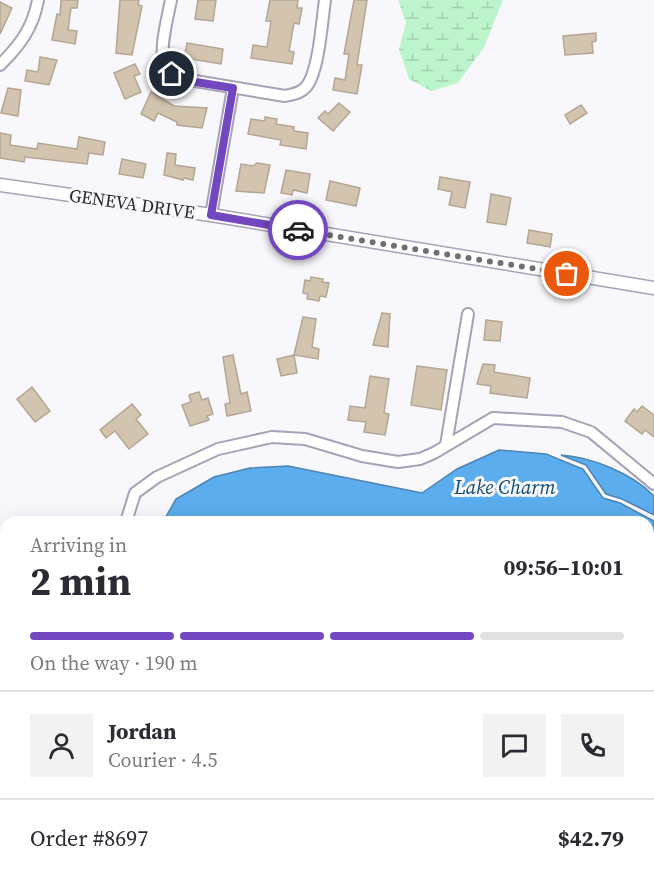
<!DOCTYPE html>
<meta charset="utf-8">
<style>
:root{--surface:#fff;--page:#f2f2f3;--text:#2b2b33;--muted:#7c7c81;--line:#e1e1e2;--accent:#7347c0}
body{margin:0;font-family:"Source Serif 4",serif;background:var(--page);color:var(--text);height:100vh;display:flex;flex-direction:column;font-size:22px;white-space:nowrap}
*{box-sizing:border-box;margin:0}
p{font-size:20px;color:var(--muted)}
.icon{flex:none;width:33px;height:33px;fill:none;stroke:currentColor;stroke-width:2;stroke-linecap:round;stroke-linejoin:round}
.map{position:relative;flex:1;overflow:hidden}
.sheet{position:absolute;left:0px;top:516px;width:654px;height:372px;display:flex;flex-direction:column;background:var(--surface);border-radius:18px 18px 0 0;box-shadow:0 6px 24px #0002}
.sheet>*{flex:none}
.pin{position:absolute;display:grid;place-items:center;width:51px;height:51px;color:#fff;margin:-26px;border:3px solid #fff;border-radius:50%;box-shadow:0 2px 6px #0007}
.courier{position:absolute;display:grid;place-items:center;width:60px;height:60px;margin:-30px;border:4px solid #7347c0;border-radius:50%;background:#fff;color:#222;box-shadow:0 2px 8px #0007}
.headline em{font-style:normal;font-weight:700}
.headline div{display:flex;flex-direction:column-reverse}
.headline{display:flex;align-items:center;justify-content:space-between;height:102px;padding:0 30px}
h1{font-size:39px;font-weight:700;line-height:45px}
.bar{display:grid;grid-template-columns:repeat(4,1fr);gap:9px 6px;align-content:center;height:72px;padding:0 30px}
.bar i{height:8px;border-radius:4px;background:var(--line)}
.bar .active{background:var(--accent)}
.bar p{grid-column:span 4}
.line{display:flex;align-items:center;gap:15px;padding:0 30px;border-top:2px solid var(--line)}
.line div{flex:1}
.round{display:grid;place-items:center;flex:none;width:63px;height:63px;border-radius:0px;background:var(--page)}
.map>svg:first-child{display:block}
</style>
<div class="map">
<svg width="654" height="888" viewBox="0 0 654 888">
<defs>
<pattern id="wetland-marsh" width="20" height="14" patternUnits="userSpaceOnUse" patternTransform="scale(1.5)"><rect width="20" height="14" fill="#bcf4cb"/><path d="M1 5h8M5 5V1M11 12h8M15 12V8" fill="none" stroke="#a2d1af"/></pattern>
</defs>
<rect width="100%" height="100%" fill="#f8f7fb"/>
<path fill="url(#wetland-marsh)" d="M398,0H503L484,47L458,83L431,91L409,79L399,49L406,23Z"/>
<g fill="#5baded" stroke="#4c84b4" stroke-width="1.5">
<path d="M499,450L546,454L583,469L603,498L620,503L654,521V679L648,683V522H163L176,499L214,477L250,468L288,466L422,493L457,469Z"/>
<path d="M561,455C592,457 633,474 654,496V515L622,499L606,494L586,465Z"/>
<path d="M268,882H440L431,888H271Z"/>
</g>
<g fill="#d3c4b0" stroke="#b4a692" stroke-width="1.5">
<path d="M61,0H78L77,8H71L68,30L77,31L75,44L52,40L57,14L60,15Z"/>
<path d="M120,0H139L138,5L142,6L132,55L116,53Z"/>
<path d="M198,0H216L213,21L195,19Z"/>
<path d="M270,0H298L297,8H302L299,24L294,23L289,51L294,52L292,64L251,58L253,45L267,47L271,21H266Z"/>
<path d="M354,0H367L357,65H362L357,94L333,90L335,78L345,80L349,54H344Z"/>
<path d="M0,2L12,8L0,34Z"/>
<path d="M596,33V41L592,42L593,53L565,55L563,36Z"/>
<path d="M187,43L223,49L221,64L184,58Z"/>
<path d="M40,57L57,60L49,85L25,81L27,70L38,72Z"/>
<path d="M135,64L140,74L134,76L141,92L125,99L114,73Z"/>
<path d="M8,88L21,90L18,116L1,113Z"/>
<path d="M151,92L174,106L207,108L202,128L177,125V122L158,113L154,121L141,114Z"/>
<path d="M339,103L350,112L333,131L318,118L325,111L328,114Z"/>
<path d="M581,105L587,113L570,124L565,115Z"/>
<path d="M265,117L277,119L276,124L294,127V131L308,133L306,149L280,145L281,140L248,134L251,119L265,121Z"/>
<path d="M0,133L11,135L10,145L37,149L38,143L77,149L79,137L105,142L103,155L89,153L87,164L25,157L24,162L0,158Z"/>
<path d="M167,153L176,154L175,165L195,168L193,180L184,178L183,180L164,175Z"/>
<path d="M122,159L146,164L143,178L119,174Z"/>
<path d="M257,163L270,165L264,193L236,191L241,164L253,166Z"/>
<path d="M286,170L310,174L307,193L293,190L292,195L281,193Z"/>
<path d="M440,177L470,182L465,208L449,205L452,192L438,189Z"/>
<path d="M330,181L360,188L356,206L326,200Z"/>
<path d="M491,194L511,198L506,225L487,222Z"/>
<path d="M529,230L552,234L550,247L527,243Z"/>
<path d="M311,277L323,279L322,282L329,283L326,297L320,296L319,301L307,299L308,294L303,293L305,280L310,281Z"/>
<path d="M382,313L390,314L388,347L373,345Z"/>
<path d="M303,317L316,319L312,347L319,349L318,359L294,355Z"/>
<path d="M486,320L502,322L500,341L484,340Z"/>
<path d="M233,355L241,394L247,392L251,411L227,416L225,404L230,403L223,357Z"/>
<path d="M294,355L297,373L281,376L277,359Z"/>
<path d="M483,364L495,365L494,372L530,378L527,398L490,393L491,386L477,384Z"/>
<path d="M417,366L447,370L441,410L411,405Z"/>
<path d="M370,376L389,379L384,413L389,414L385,435L364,432L366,422L348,420L350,406L365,408Z"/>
<path d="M32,387L50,411L35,422L17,399Z"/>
<path d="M199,392L202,400L208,398L213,414L207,416L209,420L190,426L182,405L191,402L189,395Z"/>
<path d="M132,404L141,415L136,419L148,434L129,449L115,431L106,438L100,430Z"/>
<path d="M642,406L654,415V437L645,430L642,434L625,421L634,409L637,412Z"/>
</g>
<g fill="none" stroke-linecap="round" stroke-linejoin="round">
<defs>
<g id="minor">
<path d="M171,0C168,16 158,52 165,66C168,73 176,76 183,79L285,96C294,94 301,93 306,87C319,72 322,20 325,0"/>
<path d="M0,65C20,45 33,28 38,0"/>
<path d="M211,215L233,88"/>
<path d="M446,445L468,314"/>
<path d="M126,522L135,493L157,477L218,449L272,437L305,439L362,456L398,462L420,459L434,453L493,418L562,422L591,432L654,484"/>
<path d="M0,783L6,784"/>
<path d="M648,806L654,812"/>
<path d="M651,850L654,829"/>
<path d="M240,882L243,888"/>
<path d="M475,888L486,882"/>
</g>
<path id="major" d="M0,185L211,215L654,288"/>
</defs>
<use href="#minor" stroke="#a8a2b8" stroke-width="14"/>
<use href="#major" stroke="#a8a2b8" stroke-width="15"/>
<use href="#minor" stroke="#fff" stroke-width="10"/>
<use href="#major" stroke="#fff" stroke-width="12"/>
</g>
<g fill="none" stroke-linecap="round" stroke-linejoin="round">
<path stroke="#716f76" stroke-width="6" stroke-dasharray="0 10.8" d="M298,230L567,274"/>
<path stroke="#7347c0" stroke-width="8" d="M172,74L183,80L233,88L211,215L298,230"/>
</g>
<g text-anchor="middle" stroke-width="6" stroke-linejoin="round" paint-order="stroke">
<g font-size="18" fill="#29262f" stroke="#f8f7fb">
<text transform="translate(132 204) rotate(8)" y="6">GENEVA DRIVE</text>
</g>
<g font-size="20" font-style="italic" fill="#104e78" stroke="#f8f7fb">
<text x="505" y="494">Lake Charm</text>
</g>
</g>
</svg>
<div class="pin" style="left:567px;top:274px;background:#ea580c"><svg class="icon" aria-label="bag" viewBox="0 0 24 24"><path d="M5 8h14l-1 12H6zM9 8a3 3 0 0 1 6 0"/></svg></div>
<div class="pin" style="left:172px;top:74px;background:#1f2937"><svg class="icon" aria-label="home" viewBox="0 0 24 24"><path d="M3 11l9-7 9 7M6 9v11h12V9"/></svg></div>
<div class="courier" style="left:298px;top:230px"><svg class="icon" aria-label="car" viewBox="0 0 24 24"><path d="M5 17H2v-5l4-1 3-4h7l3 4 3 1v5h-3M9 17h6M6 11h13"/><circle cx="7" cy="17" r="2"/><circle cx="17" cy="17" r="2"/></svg></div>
<section class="sheet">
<div class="headline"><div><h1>2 min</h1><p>Arriving in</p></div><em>09:56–10:01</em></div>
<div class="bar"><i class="active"></i><i class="active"></i><i class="active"></i><i></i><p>On the way · 190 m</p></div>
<div class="line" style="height:108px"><a class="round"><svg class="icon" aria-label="person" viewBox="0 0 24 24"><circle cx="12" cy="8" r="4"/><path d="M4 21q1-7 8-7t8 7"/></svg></a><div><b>Jordan</b><p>Courier · 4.5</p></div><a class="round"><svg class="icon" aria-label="chat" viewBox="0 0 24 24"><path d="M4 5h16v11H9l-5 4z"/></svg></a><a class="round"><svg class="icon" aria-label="phone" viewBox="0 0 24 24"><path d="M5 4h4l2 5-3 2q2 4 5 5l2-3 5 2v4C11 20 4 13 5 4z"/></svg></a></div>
<div class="line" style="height:78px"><div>Order #8697</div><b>$42.79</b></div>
</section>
</div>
